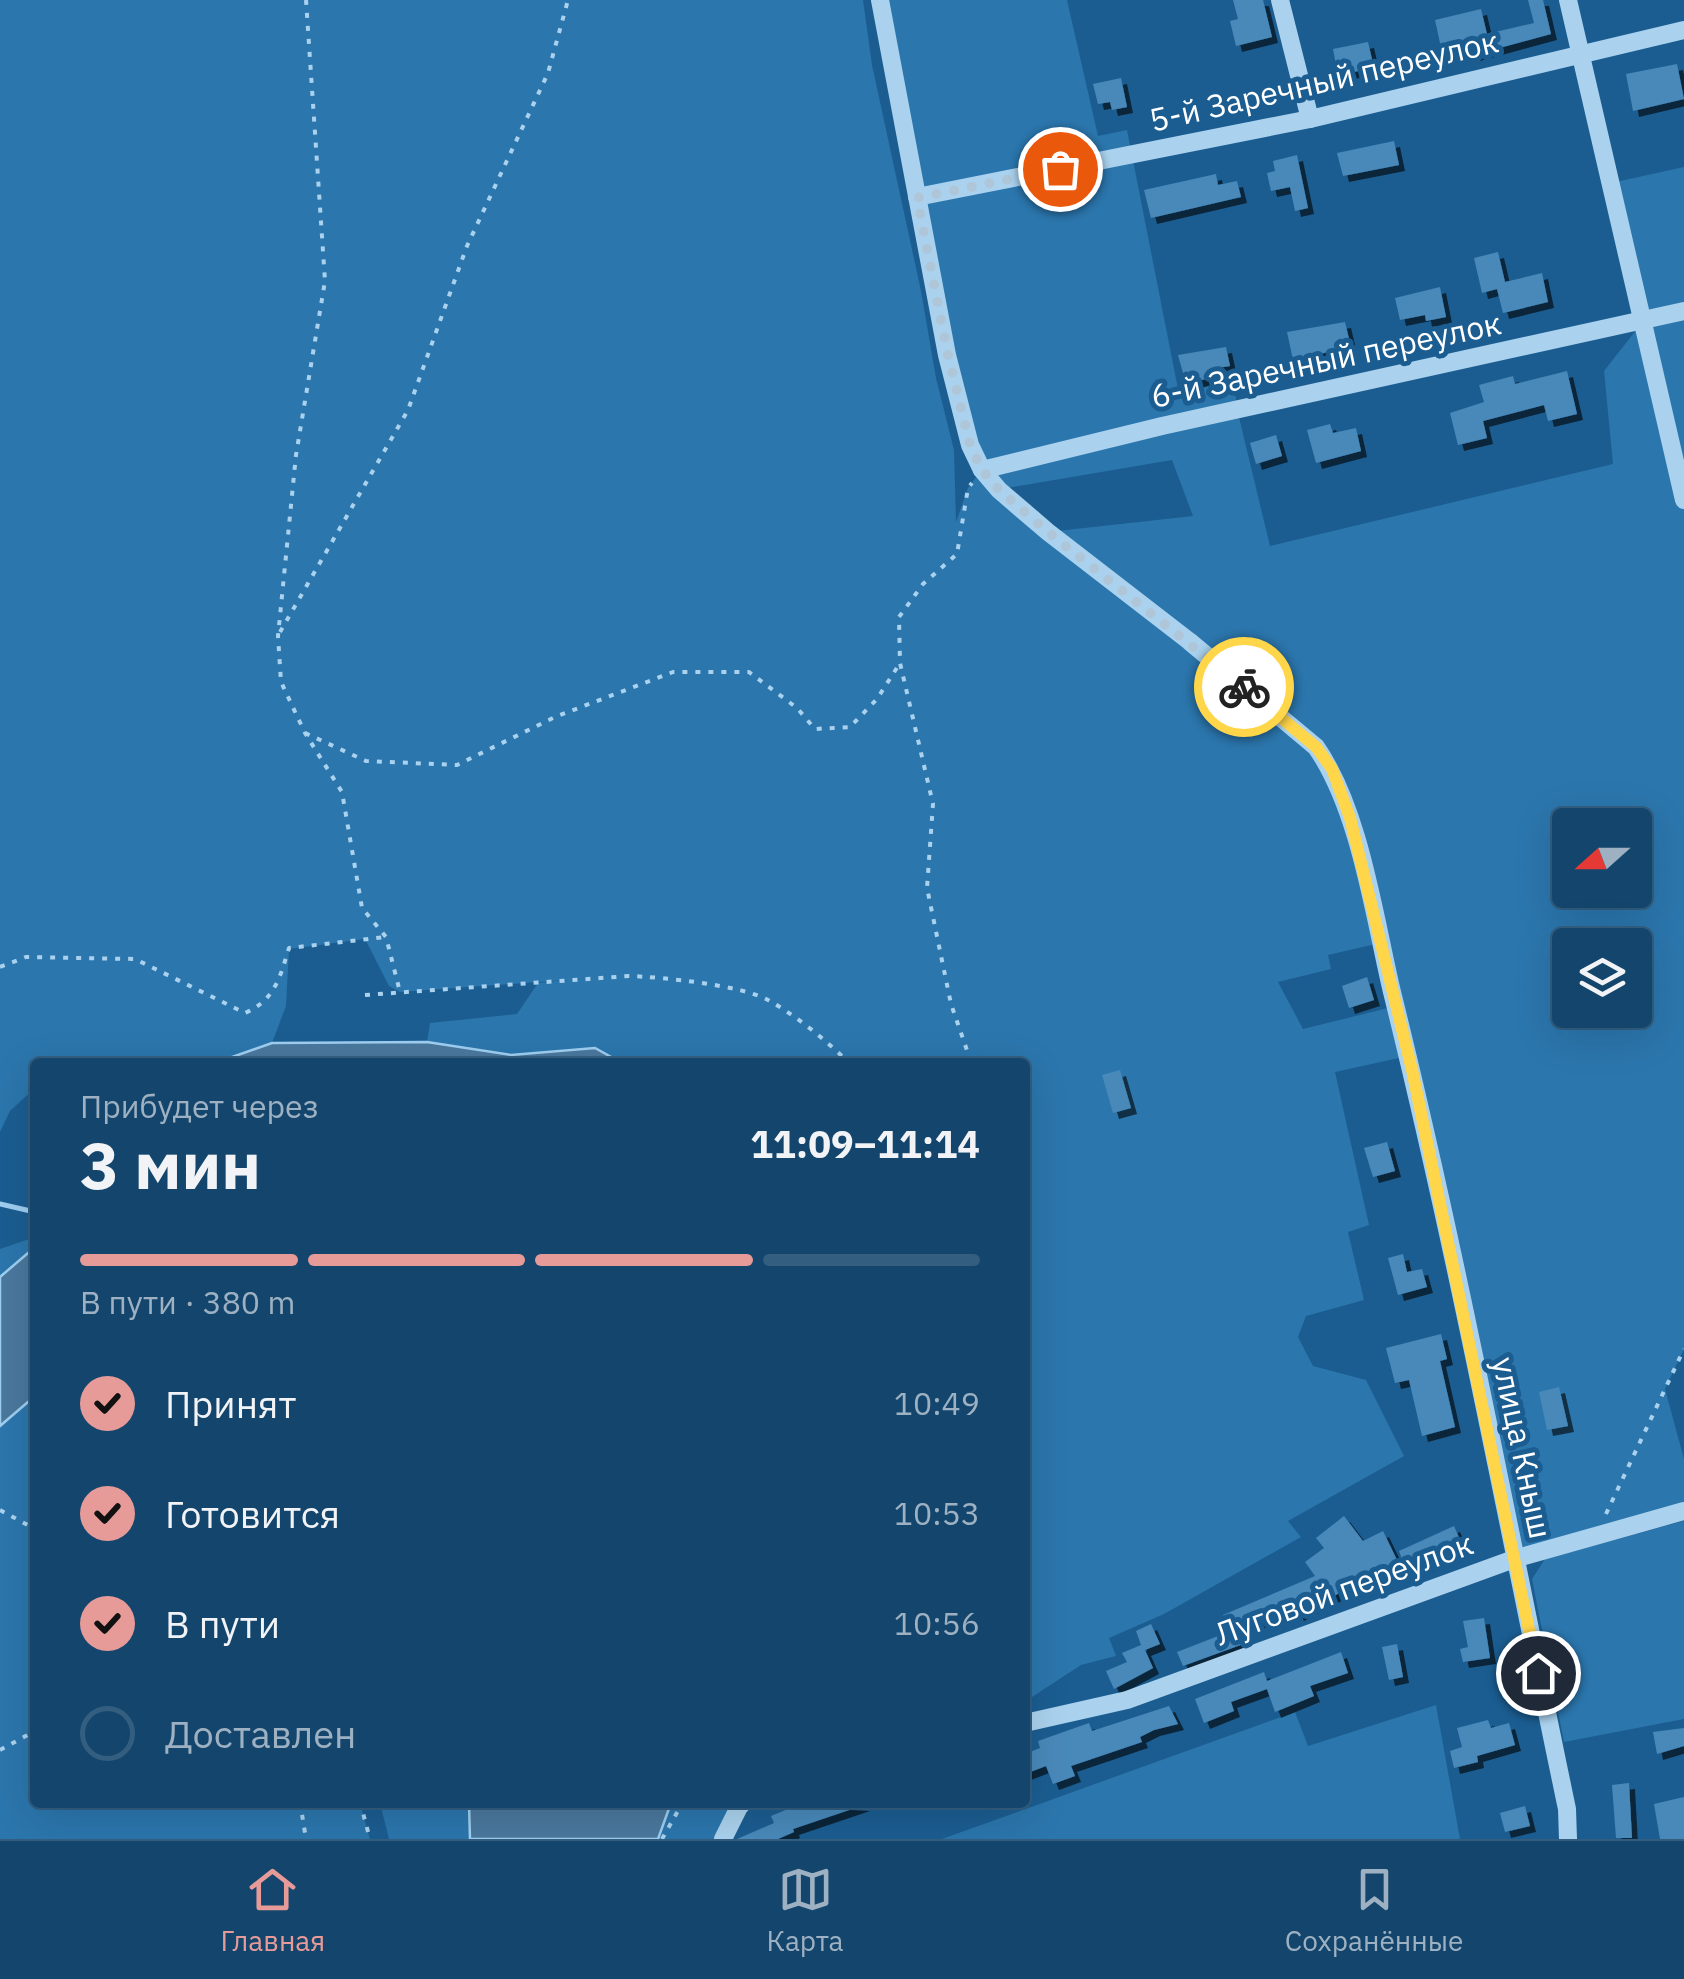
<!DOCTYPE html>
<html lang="ru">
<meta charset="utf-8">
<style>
:root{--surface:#14466d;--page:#1d4d72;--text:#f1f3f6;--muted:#9db1c2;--line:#335e80;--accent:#e69b98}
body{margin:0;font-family:"IBM Plex Sans",sans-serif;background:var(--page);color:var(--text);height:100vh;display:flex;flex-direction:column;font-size:38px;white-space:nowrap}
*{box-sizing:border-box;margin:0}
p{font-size:32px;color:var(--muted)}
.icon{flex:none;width:55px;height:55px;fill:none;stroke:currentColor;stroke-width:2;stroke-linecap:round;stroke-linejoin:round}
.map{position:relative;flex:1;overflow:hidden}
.side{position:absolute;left:30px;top:1058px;width:1000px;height:750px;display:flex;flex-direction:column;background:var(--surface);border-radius:10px;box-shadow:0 10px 40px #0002,0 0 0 2px var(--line)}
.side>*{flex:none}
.needle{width:65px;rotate:249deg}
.controls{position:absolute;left:1552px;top:808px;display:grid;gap:20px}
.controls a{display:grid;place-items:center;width:100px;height:100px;border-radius:10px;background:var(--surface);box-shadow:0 10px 40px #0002,0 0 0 2px var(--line);font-size:50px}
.pin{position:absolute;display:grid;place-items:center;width:85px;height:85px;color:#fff;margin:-42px;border:5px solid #fff;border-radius:50%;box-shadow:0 2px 10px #0007}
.courier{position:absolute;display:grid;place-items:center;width:100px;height:100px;margin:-50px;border:8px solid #ffd54a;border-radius:50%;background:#fff;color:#222;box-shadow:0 2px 12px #0007}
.summary em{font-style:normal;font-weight:700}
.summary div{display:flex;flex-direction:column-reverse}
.summary{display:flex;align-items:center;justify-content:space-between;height:170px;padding:0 50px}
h1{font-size:65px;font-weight:700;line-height:75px}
.bar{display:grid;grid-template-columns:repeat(4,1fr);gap:15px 10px;align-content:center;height:120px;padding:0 50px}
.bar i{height:12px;border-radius:8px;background:var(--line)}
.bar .selected{background:var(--accent)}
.bar p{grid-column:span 4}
ol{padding:0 50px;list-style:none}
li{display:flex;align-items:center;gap:30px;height:110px}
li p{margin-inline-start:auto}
li .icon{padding:10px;border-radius:50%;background:var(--accent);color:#111;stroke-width:4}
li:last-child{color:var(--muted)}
li i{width:55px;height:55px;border:5px solid var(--line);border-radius:50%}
.tabs{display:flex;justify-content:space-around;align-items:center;height:140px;border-top:2px solid var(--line);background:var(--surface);font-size:28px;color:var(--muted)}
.tabs a{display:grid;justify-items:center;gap:5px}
.tabs .selected{color:var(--accent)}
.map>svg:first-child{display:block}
</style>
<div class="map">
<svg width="1684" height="1839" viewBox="0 0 1684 1839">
<defs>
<filter id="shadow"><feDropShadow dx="6" dy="6" stdDeviation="0" flood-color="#0009"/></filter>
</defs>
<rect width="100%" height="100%" fill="#1b5d91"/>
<g fill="#2b76ad" fill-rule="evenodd">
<path d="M0,0H863L872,65L921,291L936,378L954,450L956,522L968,488L982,469L970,445L880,0H1067L1098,136L1127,130L1179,394L1234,380L1237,409L1270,546L1613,464L1604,371L1644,320L1611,183L1684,167V1349L1665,1389L1684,1459V1511L1514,1559L1408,1056L1335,1072L1369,1225L1348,1232L1364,1300L1306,1316L1298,1337L1313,1366L1366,1380L1404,1456L1288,1521L1301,1537L1164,1614L1109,1638L1116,1656L1081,1665L1032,1697L1025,1678V1062H620L595,1048L511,1055L427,1042L430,1023L517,1014L538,983L566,980L400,992L389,986L365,939L289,949L286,1006L272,1043L218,1062H35V1088L10,1111L0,1132ZM1172,460L1193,516L1048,532L1001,489ZM1570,825H1635V890H1570ZM1380,943L1396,1006L1303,1029L1278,982L1331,969L1328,955ZM1570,945H1635V1010H1570Z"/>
<path d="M32,1238L35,1247L0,1277V1249Z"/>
<path d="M35,1396V1802L360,1803L370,1839H0V1426Z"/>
<path d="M1684,1521V1719L1564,1742L1532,1579L1545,1559Z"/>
<path d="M1436,1705L1460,1839H942L1295,1712L1308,1746Z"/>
<path d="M380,1803H469L470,1839H389Z"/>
<path d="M671,1803H744L723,1839H659Z"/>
</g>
<g fill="#4a789d" stroke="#9ecef0" stroke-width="2.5">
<path d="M427,1042L511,1055L595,1048L620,1062H218L272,1043Z"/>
<path d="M35,1247V1396L0,1426V1277Z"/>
<path d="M469,1803V1802L671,1803L658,1839H470Z"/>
</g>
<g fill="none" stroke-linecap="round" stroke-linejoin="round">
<path stroke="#9ecef0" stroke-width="5" d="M0,1204L35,1212"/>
</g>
<g fill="#4889ba" filter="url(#shadow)">
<path d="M1233,0H1263L1272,37L1236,46L1230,21L1238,19Z"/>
<path d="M1528,0H1543L1551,34L1474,55L1471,45L1442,52L1435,20L1481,9L1487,34L1534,23Z"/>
<path d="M1368,42L1374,68L1338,75L1333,49Z"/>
<path d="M1677,64L1684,99L1633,111L1626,74Z"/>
<path d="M1121,78L1127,107L1112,110L1110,102L1098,104L1093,84Z"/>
<path d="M1394,141L1399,165L1343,176L1337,153Z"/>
<path d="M1297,155L1308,208L1295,211L1290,187L1271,191L1267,173L1275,171L1273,161Z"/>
<path d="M1216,174L1218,185L1237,181L1241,197L1151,218L1144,190Z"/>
<path d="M1498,252L1505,282L1542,273L1548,302L1503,313L1497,289L1482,293L1474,258Z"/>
<path d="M1440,287L1446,317L1426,321L1425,315L1400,320L1395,298Z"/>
<path d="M1345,322L1351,347L1293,360L1287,332Z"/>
<path d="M1226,347L1230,366L1212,369L1214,377L1186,384L1178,355Z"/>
<path d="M1567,371L1577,414L1548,421L1544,405L1483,421L1487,438L1458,445L1450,413L1484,402L1479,385L1513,376L1515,384Z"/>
<path d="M1330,424L1333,433L1356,428L1361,451L1316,463L1307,430Z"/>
<path d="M1276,435L1282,456L1256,464L1250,443Z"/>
<path d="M1367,977L1374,1000L1349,1008L1342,986Z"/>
<path d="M1120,1070L1131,1108L1113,1113L1102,1075Z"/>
<path d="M1387,1142L1395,1171L1373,1177L1364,1148Z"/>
<path d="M1403,1254L1407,1272L1422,1269L1427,1287L1398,1295L1388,1258Z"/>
<path d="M1441,1334L1447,1359L1440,1361L1455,1427L1422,1436L1409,1380L1395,1383L1386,1348Z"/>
<path d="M1559,1387L1568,1426L1547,1430L1539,1392Z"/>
<path d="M1344,1516L1363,1541L1383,1531L1398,1562L1298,1615L1295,1609L1285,1611L1241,1630L1246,1643L1183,1666L1177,1652L1231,1631L1223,1615L1315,1576L1305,1562L1324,1548L1316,1538Z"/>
<path d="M1454,1526L1465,1551L1407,1573L1399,1551Z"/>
<path d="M1484,1618L1490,1658L1463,1662L1460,1649L1468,1647L1463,1621Z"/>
<path d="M1151,1624L1160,1644L1145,1650L1153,1668L1114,1689L1106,1671L1127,1662L1122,1653L1141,1645L1136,1631Z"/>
<path d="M1397,1644L1403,1677L1389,1680L1382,1647Z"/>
<path d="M1341,1652L1348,1673L1310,1686L1314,1696L1275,1712L1267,1689L1231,1702L1234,1711L1204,1723L1195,1699L1264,1672L1267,1681Z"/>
<path d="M1169,1706L1178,1724L1154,1730L1140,1737L1142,1742L1071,1766L1075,1776L1053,1784L1046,1766L1025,1774V1754L1040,1748L1038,1741L1089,1723L1092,1731Z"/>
<path d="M1488,1720L1491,1728L1509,1723L1515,1745L1477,1756L1478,1762L1454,1768L1450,1751L1462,1747L1457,1728Z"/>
<path d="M1684,1728V1746L1657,1754L1653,1732Z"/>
<path d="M1629,1783L1632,1838H1616L1612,1785Z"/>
<path d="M1684,1797V1839H1660L1654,1804Z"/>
<path d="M805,1802L864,1805L793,1829L794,1832L778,1839H737L774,1823L771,1816Z"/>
<path d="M1525,1806L1530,1826L1505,1832L1500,1813Z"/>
</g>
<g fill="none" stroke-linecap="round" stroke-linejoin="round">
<g stroke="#aad2ee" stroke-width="4" stroke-dasharray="5 8" stroke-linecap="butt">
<path d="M306,0L325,281L296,455L278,636L281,682L305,733L342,792L362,908L386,937L400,992"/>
<path d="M280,632L408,410L467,246L548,73L568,0"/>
<path d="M305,733L366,761L457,765L555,717L673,672H749L797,708L815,729L850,727L877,699L900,663"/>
<path d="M0,967L26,957L135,959L245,1013C275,1000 280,977 289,948L386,937"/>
<path d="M365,995L629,976C661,977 741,985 768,1000C795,1015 826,1040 848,1062"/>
<path d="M971,1062L951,1004L927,888L933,804L900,663L899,617L923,584L957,554L968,488L972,483"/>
<path d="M0,1510L35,1529"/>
<path d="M1606,1514L1684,1349"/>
<path d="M0,1750L35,1731"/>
<path d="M300,1802L306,1839"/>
<path d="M360,1802L370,1839"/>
<path d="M662,1839L683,1802"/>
</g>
<g stroke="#aad2ee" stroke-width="18">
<path d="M880,0L947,355L970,445L982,470L999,490L1048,532L1189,641L1316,747C1360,810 1374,916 1392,992C1459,1262 1510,1537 1567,1809L1568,1839"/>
<path d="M1280,0L1310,119"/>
<path d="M1568,0L1684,500"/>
<path d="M917,197L1310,119L1684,30"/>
<path d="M982,470L1162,426L1684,311"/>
<path d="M1025,1723L1127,1700L1514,1559L1684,1511"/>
<path d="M723,1839L739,1807L744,1802"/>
</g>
</g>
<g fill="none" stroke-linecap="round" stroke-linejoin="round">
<path stroke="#afc6d8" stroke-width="10" stroke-dasharray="0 18" d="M1060,169L917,198L948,355L970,445L982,470L999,490L1048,532L1244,687"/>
<path stroke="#ffd54a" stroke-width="12" d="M1244,687L1316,747L1332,769L1350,818L1412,1070L1538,1673"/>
</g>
<g text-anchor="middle" stroke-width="10" stroke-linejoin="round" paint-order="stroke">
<g font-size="32" fill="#fff" stroke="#1b5d91">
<text transform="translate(1324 81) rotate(-13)" y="11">5-й Заречный переулок</text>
<text transform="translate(1326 360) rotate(-12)" y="11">6-й Заречный переулок</text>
<text transform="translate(1522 1448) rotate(78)" y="11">улица Кныш</text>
<text transform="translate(1344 1589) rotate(-20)" y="11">Луговой переулок</text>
</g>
</g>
</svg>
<div class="controls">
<a><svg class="needle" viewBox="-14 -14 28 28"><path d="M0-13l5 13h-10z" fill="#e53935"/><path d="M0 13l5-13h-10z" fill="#9db1c2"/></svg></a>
<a><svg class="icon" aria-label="layers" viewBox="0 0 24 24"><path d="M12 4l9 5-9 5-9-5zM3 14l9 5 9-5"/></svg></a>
</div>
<div class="pin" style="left:1060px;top:169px;background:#ea580c"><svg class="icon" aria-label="bag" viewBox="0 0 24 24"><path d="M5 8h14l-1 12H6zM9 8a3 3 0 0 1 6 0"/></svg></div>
<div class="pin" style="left:1538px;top:1673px;background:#1f2937"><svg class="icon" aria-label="home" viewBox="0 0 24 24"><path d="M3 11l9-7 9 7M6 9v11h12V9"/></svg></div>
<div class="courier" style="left:1244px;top:687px"><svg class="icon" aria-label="bike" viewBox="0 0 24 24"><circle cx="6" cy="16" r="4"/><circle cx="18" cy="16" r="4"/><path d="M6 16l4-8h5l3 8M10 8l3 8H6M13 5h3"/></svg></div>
<section class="side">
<div class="summary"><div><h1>3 мин</h1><p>Прибудет через</p></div><em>11:09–11:14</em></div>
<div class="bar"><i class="selected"></i><i class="selected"></i><i class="selected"></i><i></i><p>В пути · 380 m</p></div>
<ol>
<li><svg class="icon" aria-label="check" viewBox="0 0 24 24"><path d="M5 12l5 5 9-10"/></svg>Принят<p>10:49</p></li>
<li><svg class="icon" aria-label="check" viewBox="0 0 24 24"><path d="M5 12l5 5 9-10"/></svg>Готовится<p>10:53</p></li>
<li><svg class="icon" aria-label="check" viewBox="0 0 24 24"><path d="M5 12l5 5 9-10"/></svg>В пути<p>10:56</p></li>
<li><i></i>Доставлен</li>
</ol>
</section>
</div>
<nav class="tabs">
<a class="selected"><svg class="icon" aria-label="home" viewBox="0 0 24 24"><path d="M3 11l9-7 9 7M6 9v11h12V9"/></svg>Главная</a>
<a><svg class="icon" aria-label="map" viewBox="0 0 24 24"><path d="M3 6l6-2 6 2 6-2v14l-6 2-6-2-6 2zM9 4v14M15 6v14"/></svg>Карта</a>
<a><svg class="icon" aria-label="saved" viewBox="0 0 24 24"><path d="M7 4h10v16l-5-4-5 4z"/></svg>Сохранённые</a>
</nav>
